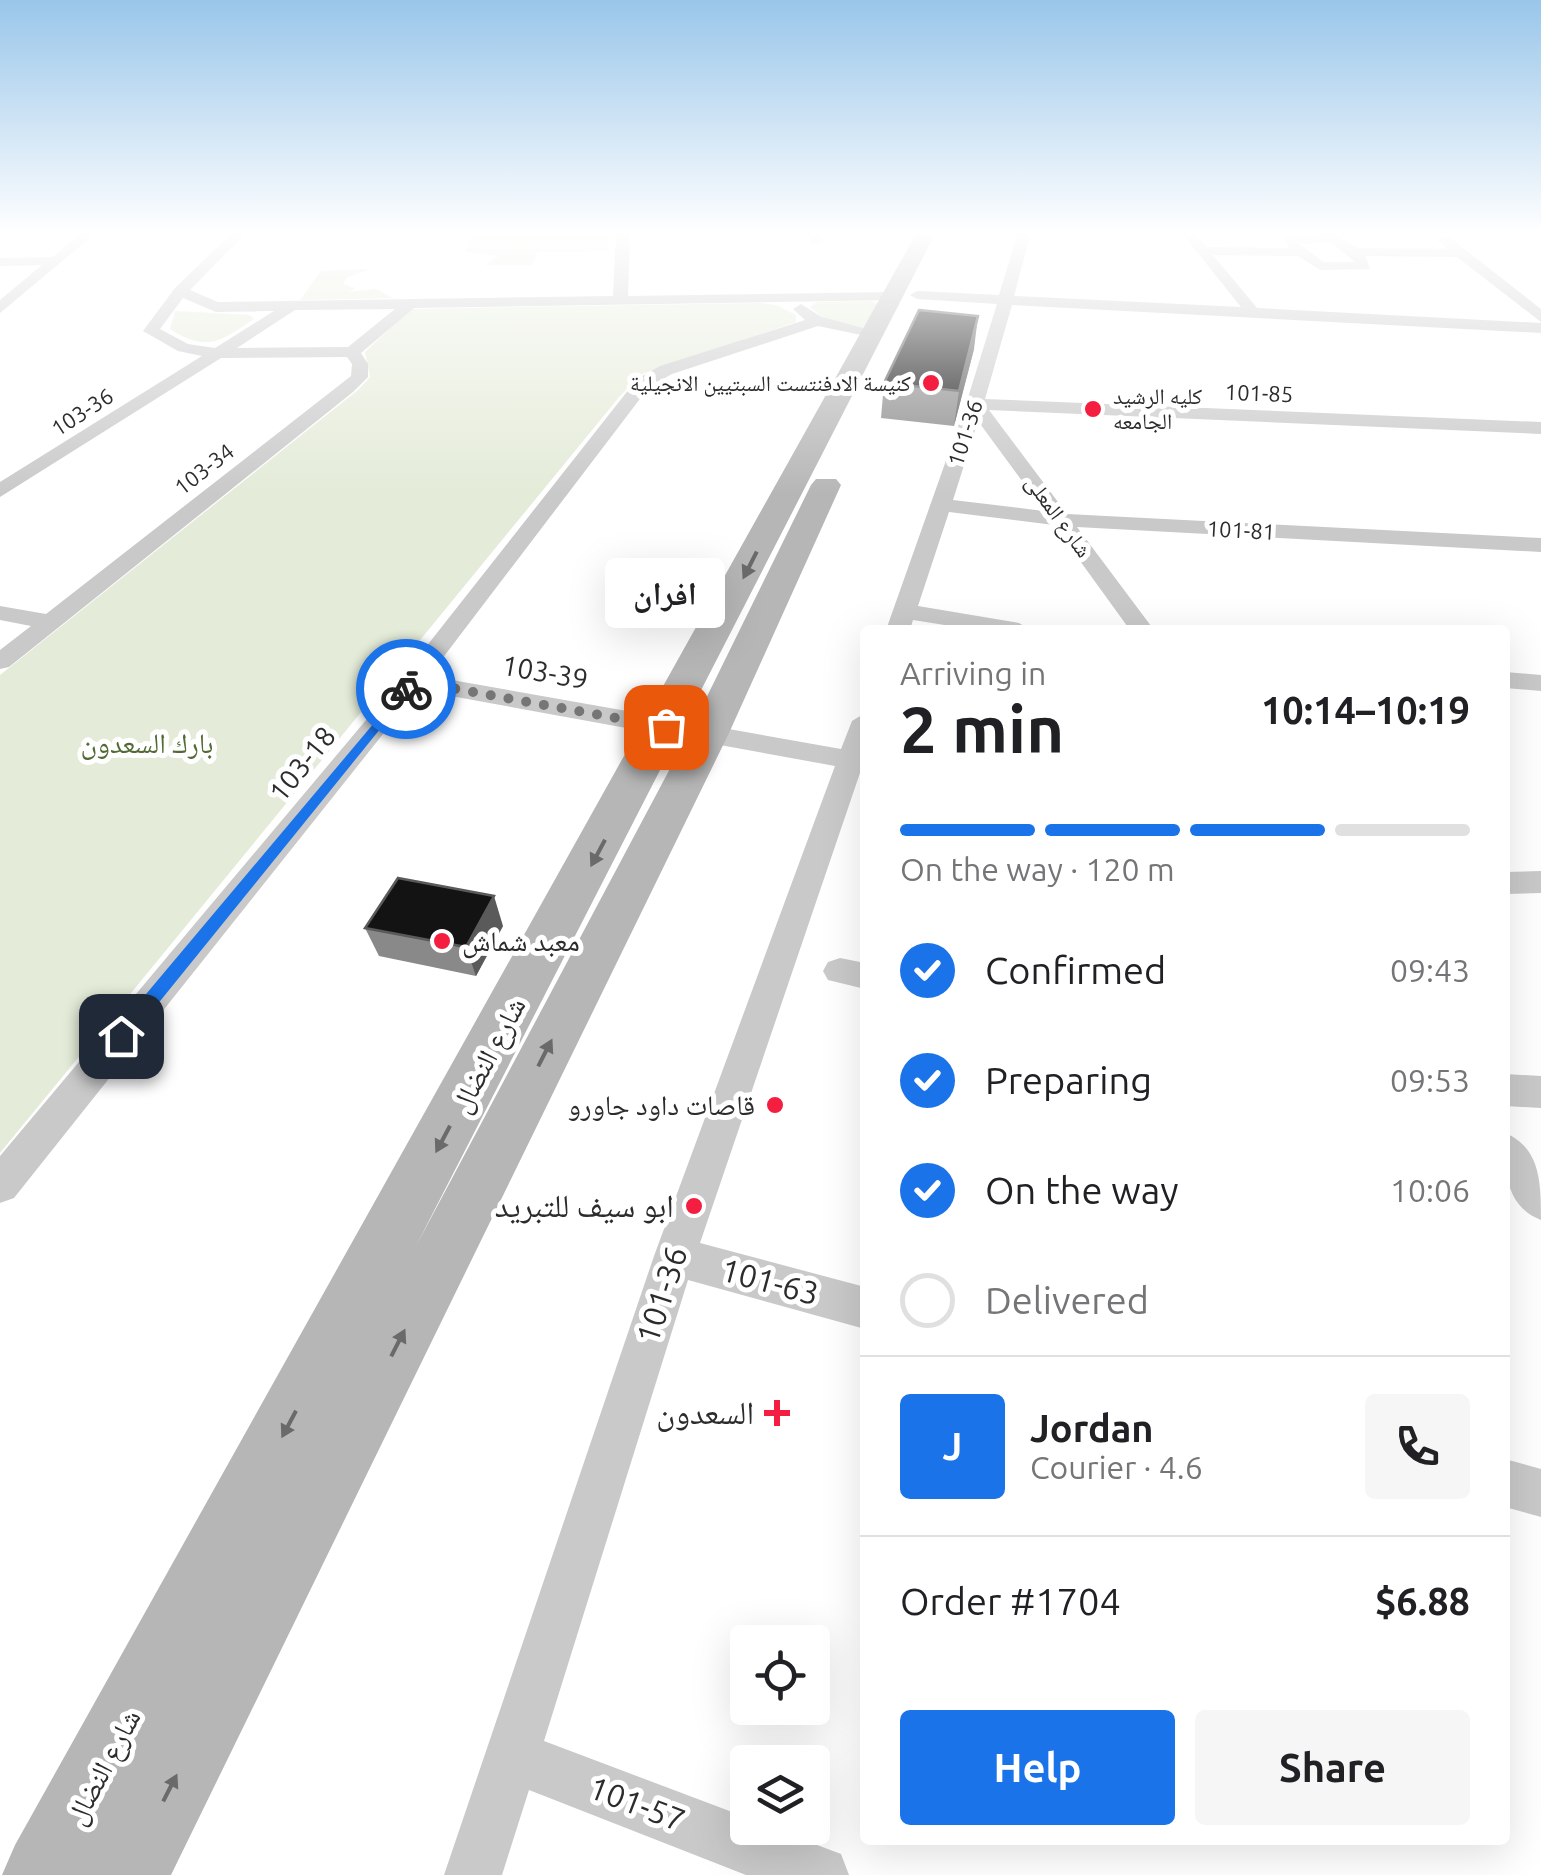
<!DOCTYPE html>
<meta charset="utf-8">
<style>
:root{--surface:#fff;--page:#f6f6f6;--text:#202124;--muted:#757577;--line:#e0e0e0;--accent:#1a73e8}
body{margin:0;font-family:Ubuntu,"Noto Naskh Arabic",sans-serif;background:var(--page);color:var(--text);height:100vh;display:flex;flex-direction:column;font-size:38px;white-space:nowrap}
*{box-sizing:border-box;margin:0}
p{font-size:32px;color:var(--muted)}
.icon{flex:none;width:55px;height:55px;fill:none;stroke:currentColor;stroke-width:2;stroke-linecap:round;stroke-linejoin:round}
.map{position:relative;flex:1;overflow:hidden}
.side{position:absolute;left:860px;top:625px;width:650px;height:1220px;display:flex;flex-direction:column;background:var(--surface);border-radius:10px;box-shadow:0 10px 40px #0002}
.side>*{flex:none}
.buttons{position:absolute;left:730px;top:1625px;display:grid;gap:20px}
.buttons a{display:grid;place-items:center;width:100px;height:100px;border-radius:10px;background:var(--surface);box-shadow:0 10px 40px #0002;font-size:50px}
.pin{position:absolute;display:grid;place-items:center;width:85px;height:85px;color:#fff;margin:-42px;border-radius:20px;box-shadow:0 5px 15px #0006}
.courier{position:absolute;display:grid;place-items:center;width:100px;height:100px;margin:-50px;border:8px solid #1a73e8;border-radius:50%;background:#fff;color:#222;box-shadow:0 2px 12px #0007}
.bubble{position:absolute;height:70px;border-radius:10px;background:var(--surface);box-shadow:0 10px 40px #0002;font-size:32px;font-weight:700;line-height:70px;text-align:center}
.headline em{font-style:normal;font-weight:700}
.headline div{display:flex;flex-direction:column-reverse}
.headline{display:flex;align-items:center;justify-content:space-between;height:170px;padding:0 40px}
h1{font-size:65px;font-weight:700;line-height:75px}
.bar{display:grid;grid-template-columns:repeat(4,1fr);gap:15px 10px;align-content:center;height:120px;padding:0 40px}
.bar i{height:12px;border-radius:8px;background:var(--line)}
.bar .active{background:var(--accent)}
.bar p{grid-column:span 4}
.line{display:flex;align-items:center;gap:25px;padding:0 40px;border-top:2px solid var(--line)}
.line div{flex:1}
.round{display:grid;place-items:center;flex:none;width:105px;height:105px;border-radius:10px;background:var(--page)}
ol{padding:0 40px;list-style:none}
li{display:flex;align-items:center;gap:30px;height:110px}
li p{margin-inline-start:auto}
li .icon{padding:10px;border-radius:50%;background:var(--accent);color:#fff;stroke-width:4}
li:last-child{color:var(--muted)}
li i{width:55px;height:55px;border:5px solid var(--line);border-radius:50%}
.primary-button{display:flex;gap:20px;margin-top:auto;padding:20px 40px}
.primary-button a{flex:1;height:115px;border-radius:10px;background:var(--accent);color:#fff;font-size:40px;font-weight:700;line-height:115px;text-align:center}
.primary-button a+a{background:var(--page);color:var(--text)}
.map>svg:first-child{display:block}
</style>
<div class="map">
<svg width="1541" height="1875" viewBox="0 0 1541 1875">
<rect width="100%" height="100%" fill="#fff"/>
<g fill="#e4ebd8">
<path d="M611,233L607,251L538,252L532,265H485L499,256L465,252L470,234Z"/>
<path d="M371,269L347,277L343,284L355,288L349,292L376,289L393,298L300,300L321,271Z"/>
<path d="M871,301L878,304L865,328L824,318L810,307L817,302Z"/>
<path d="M759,303L776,305L796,315V322L642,374L620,396L0,1153V675L358,390L370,377L365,352L411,309Z"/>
<path d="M175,311L250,315L254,319C221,341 207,353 170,329Z"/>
</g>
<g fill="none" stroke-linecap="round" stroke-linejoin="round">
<g fill="#c9c9c9" fill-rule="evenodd">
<path d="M82,232H97L0,313V300L42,265L0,266V258L53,257Z"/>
<path d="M233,232H247L190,290L218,302L613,296L616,232H630L628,296L893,292L900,296L893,300L414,308L361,353L368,364V377L353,392L9,667L0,669V650L31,626L0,620V606L46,614L351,376L352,364L347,357L221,358L0,497V482L202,356L178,351L143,331L175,288ZM183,298L216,312L274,311L215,348L188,344L160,329ZM395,309L348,347L237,348L295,310Z"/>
<path d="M807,232H820L824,242L812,245Z"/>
<path d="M1018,232H1031L1014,296L1241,307L1181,232H1194L1206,247L1289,248L1284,237L1334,234L1358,248L1447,249L1436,239L1448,236L1541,309V322L1457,257L1365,256L1370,269L1320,270L1298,256L1213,255L1257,308L1541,323V333L1012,305L985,399L1541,422V434L989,410L1067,514L1541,538V552L1077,527L1154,630H1130L1054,525L949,512L918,606L1019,623L1031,630H976L913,620L910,630H886L966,404L997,304L917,299L910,295L917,291L999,295ZM1331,242L1355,262H1323L1300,244ZM978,421L1044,511L953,500Z"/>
<path d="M801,304L822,317L879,332L871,337L818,326L672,374L649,387L429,676L841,749L852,721L865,713V771L861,770L700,1243L865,1287V1329L688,1280L544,1741L748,1818V1828H772L841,1854L849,1875H746L529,1790L502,1875H444L654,1256L835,766L418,690L14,1198L0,1203V1156L403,676L637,379L660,366L805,320L793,309Z"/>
<path d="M1505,672L1541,675V691L1505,688Z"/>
<path d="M1541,871V893L1505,894V872Z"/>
<path d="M840,958L865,963V989L828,980L823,971L828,962Z"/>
<path d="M1505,1074L1541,1076V1108L1505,1106Z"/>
<path d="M1505,1133C1541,1148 1541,1184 1541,1220C1503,1205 1505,1167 1505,1133Z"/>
<path d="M1505,1459L1541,1469V1517L1505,1507Z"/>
</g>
<path fill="#b6b6b6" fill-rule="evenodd" d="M917,232H936L416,1246L689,733L811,485L816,479H836L841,485L729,733L171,1875H2L15,1845Z"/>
</g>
<g fill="#898989">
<path d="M974,349L954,426L881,418L884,383Z"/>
<path d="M503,926L476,976L379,956L365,928Z"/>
</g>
<g fill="#5a5a5a">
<path d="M978,316L974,349L954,426L959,391Z"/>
<path d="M494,896L503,926L476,976L466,947Z"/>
</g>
<g fill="#131313" stroke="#5a5a5a" stroke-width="2.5">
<path d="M919,310L978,316L959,391L884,383Z"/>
<path d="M398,878L494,896L466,947L365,928Z"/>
</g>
<defs><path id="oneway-solid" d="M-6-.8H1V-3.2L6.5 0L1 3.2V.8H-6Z" transform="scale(2.5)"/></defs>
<g fill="#6a6a6a">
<use href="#oneway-solid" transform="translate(750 565) rotate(117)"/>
<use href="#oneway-solid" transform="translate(598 853) rotate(118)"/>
<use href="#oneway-solid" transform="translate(545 1053) rotate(-63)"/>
<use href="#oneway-solid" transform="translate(443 1139) rotate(118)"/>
<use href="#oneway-solid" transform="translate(398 1343) rotate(-63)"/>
<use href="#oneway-solid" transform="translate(289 1424) rotate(118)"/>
<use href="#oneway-solid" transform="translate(170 1788) rotate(-63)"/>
</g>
<linearGradient id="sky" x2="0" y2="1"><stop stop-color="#99c6ea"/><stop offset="0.47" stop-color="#fff"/><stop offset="1" stop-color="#fff" stop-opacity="0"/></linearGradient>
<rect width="1541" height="495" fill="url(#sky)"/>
<path fill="#1a73e8" d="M406,685L412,689L410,692L127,1042H115V1031Z"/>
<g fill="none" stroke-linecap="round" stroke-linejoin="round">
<path stroke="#767676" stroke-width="10" stroke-dasharray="0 18" d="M406,689L412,681L666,727"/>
</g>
<g fill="#f31e40" stroke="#fff" stroke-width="4">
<circle cx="931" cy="383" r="10"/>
<circle cx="1093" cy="409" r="10"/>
<circle cx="442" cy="941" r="10"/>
<circle cx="775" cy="1105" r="10"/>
<circle cx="694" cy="1206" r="10"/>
<path d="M772 1398h10v10h10v10h-10v10h-10v-10h-10v-10h10z"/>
</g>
<g text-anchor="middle" stroke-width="10" stroke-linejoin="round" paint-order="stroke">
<g font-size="22" fill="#2c2c2c" stroke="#fff" text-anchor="end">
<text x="911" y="391">كنيسة الادفنتست السبتيين الانجيلية</text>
<text x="1113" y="404" text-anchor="start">كليه الرشيد<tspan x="1113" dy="25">الجامعه</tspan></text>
</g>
<g font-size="22" fill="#2c2c2c" stroke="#fff">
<text transform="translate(1259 393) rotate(2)" y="8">101-85</text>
<text transform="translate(82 412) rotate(-33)" y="8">103-36</text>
<text transform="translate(965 433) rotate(-72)" y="8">101-36</text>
<text transform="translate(204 469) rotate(-38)" y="8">103-34</text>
<text transform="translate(1059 516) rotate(54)" y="8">شارع المعلى</text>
<text transform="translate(1241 530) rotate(3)" y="8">101-81</text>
</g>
<g font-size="28" fill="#2c2c2c" stroke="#fff">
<text transform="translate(545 672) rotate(10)" y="10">103-39</text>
<text transform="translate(302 764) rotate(-51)" y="10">103-18</text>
<text transform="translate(488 1055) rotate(-62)" y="10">شارع النضال</text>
<text transform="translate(103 1767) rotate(-62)" y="10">شارع النضال</text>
</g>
<g font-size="28" fill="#536a36" stroke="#fff">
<text x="147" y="753">بارك السعدون</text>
</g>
<g font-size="28" fill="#2c2c2c" stroke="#fff" text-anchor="start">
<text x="462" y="951">معبد شماش</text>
<text x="755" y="1115" text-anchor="end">قاصات داود جاورو</text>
</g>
<g font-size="32" fill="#2c2c2c" stroke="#fff" text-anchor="end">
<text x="674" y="1217">ابو سيف للتبريد</text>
<text x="754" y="1424">السعدون</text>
</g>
<g font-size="32" fill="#2c2c2c" stroke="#fff">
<text transform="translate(770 1282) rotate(15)" y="11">101-63</text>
<text transform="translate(662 1295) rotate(-72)" y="11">101-36</text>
<text transform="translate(637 1804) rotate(21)" y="11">101-57</text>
</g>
</g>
</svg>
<div class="buttons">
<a><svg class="icon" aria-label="locate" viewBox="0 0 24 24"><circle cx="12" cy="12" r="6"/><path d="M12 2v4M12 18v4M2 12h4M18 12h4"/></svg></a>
<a><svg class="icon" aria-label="layers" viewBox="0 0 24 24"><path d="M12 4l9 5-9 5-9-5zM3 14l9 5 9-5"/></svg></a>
</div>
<div class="pin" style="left:666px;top:727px;background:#ea580c"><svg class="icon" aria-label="bag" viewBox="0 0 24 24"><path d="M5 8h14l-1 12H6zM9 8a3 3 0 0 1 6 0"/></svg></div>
<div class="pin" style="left:121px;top:1036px;background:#1f2937"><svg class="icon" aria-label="home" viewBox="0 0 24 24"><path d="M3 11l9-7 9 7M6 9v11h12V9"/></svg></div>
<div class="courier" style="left:406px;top:689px"><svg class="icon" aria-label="bike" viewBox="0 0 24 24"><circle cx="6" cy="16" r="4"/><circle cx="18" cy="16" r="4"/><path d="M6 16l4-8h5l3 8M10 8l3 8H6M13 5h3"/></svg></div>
<div class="bubble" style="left:605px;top:558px;width:120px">افران</div>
<section class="side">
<div class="headline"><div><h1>2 min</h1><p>Arriving in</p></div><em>10:14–10:19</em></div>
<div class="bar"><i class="active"></i><i class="active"></i><i class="active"></i><i></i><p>On the way · 120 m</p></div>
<ol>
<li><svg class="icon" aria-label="check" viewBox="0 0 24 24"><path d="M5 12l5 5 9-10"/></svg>Confirmed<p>09:43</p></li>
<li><svg class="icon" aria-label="check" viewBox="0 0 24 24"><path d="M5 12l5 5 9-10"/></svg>Preparing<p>09:53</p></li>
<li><svg class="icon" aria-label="check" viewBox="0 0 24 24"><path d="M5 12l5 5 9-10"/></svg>On the way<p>10:06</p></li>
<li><i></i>Delivered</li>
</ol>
<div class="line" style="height:180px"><b class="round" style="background:var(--accent);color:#fff">J</b><div><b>Jordan</b><p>Courier · 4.6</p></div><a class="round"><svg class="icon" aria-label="phone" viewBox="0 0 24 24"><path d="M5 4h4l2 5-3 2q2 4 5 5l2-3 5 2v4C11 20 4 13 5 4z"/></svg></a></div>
<div class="line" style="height:130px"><div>Order #1704</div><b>$6.88</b></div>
<div class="primary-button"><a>Help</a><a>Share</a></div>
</section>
</div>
